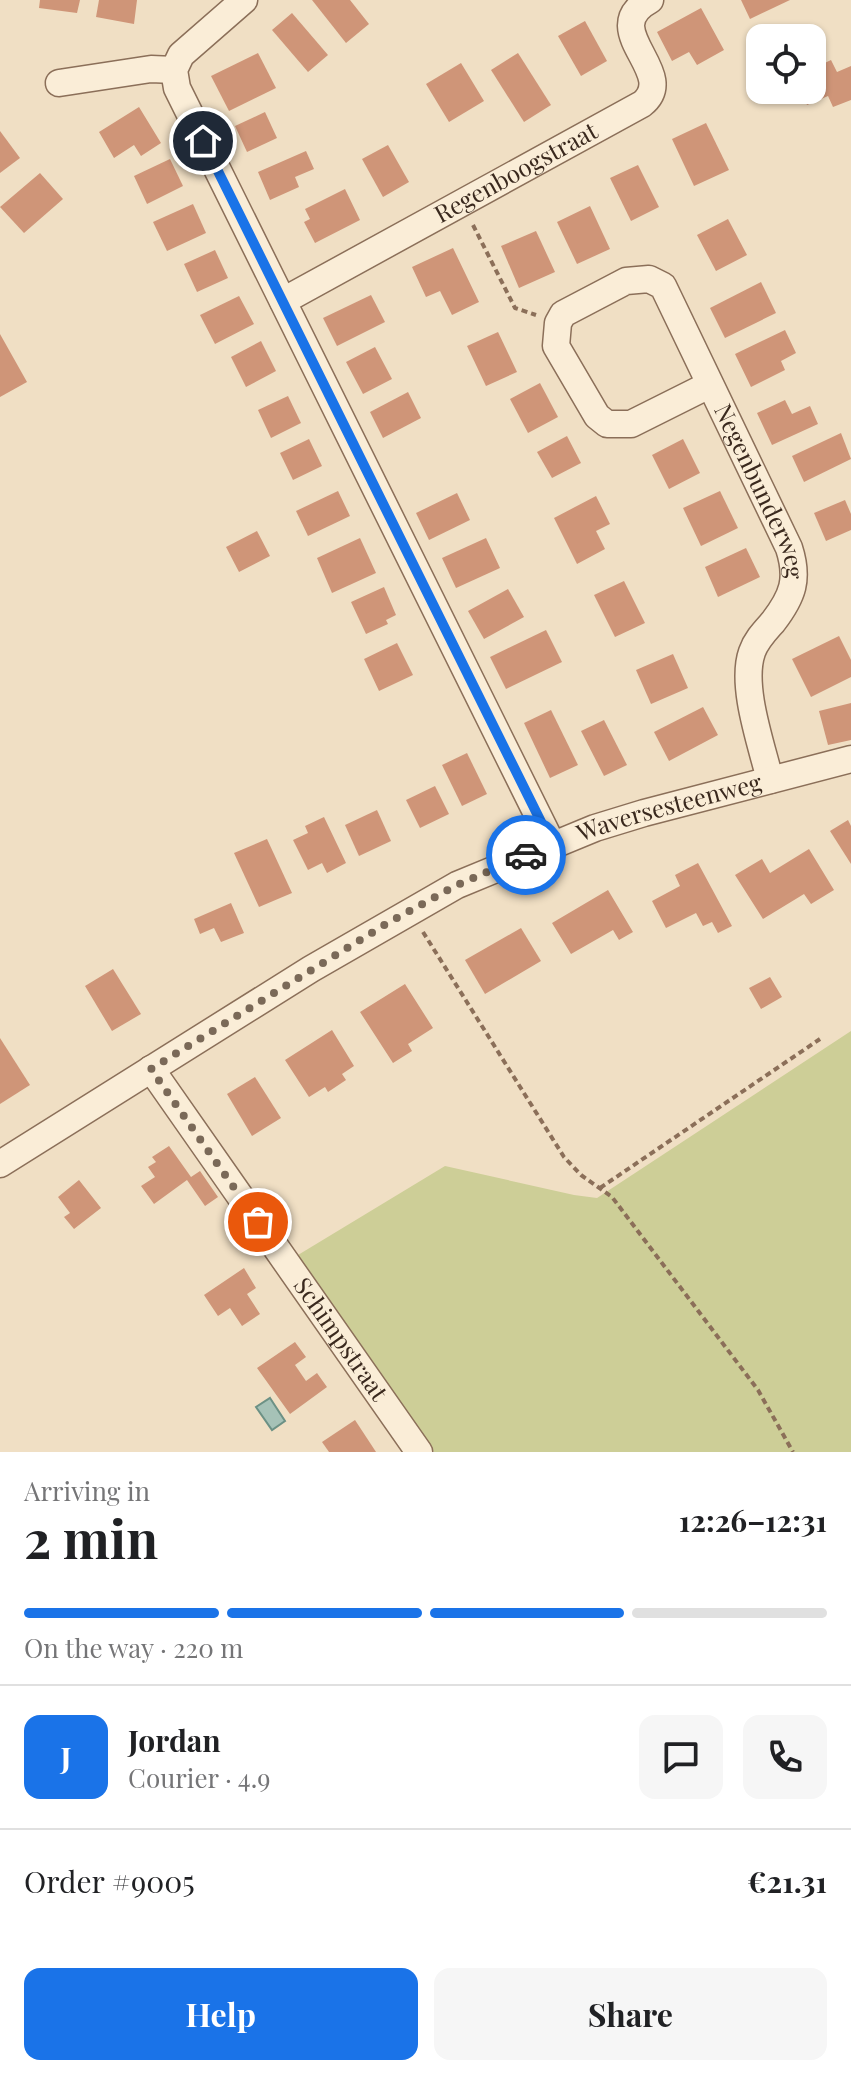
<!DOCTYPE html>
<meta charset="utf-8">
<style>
:root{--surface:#fff;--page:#f6f6f6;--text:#202124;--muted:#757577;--line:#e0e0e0;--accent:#1a73e8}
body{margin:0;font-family:"Playfair Display",serif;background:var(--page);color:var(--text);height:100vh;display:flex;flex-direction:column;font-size:30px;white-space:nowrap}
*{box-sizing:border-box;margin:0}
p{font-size:26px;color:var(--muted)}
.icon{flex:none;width:44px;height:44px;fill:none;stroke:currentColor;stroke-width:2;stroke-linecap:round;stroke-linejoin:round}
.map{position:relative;height:1452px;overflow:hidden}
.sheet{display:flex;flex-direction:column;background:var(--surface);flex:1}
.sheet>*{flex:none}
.controls{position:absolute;left:746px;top:24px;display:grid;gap:16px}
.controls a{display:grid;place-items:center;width:80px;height:80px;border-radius:16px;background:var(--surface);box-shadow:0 2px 6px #0004;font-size:40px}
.pin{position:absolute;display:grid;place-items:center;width:68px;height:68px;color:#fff;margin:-34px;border:4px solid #fff;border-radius:50%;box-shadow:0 2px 8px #0007}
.courier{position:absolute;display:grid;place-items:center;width:80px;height:80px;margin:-40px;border:6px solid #1a73e8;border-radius:50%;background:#fff;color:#222;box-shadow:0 2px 10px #0007}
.overview em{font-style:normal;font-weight:700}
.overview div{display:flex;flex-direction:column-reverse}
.overview{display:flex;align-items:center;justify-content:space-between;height:136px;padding:0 24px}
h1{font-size:52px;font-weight:700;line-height:60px}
.bar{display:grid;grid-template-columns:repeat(4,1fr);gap:12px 8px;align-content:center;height:96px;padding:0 24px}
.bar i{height:10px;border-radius:6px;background:var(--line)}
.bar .on{background:var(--accent)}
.bar p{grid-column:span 4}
.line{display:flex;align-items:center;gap:20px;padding:0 24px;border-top:2px solid var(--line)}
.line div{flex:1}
.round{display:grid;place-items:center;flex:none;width:84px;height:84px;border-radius:16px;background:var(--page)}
.cta{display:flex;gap:16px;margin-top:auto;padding:16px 24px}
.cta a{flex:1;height:92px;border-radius:16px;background:var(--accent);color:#fff;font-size:32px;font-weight:700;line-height:92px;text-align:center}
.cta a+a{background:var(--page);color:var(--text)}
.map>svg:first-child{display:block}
</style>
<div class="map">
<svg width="851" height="1452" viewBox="0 0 851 1452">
<rect width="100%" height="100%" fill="#f0dfc4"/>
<path fill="#cdce97" d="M851,1031V1452H434L298,1255L445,1166L574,1195L597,1198Z"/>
<path fill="#a6c2b7" stroke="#6c9185" stroke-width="2" d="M270,1398L285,1421L272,1430L256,1407Z"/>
<g fill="#cf9578">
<path d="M40,0H80L77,13L39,8Z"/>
<path d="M99,0H137L134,24L96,17Z"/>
<path d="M312,0H350L369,24L346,43Z"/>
<path d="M741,0H790L750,19Z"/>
<path d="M701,8L724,50L697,65L689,52L672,61L657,32Z"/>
<path d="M292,13L328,55L308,72L272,30Z"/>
<path d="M585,21L607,61L581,76L558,36Z"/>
<path d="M258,53L276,88L229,111L211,76Z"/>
<path d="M518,53L551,105L524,122L491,70Z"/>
<path d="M831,60L837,72L851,66V100L833,107L828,96L807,105L801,90H812V69Z"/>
<path d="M461,63L484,101L449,122L426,84Z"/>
<path d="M139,107L161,143L141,156L134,145L114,158L99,132Z"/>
<path d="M265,112L277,138L247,152L235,126Z"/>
<path d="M706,123L729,170L694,186L672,139Z"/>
<path d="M0,131L20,158L0,173Z"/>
<path d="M388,145L409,182L383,197L362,159Z"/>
<path d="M306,151L314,169L295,177L299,187L270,200L258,172Z"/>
<path d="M170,159L183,186L147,204L134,176Z"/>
<path d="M638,165L659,207L631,221L610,178Z"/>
<path d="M40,173L63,199L24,233L0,207Z"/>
<path d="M345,189L360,220L315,243L304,222L310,219L305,209Z"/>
<path d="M193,204L206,233L167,251L153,222Z"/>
<path d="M590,206L610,249L577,264L557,222Z"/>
<path d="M728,219L747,255L716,271L697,235Z"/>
<path d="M536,231L555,272L519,288L501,246Z"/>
<path d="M453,248L479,302L452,315L440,291L426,297L412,267Z"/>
<path d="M215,250L228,278L197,292L184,264Z"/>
<path d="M761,282L776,313L725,338L710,308Z"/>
<path d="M371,295L385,322L337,346L323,318Z"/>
<path d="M239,296L254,324L215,344L200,315Z"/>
<path d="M785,330L796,353L781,361L785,370L751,387L735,354Z"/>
<path d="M498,332L517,372L486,386L467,346Z"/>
<path d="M0,334L27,382L0,397Z"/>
<path d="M261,341L276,371L246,387L231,357Z"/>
<path d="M375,347L392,379L363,394L346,362Z"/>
<path d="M540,383L558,417L528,433L510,399Z"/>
<path d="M408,392L421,418L383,438L370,412Z"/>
<path d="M288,396L301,423L271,438L258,410Z"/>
<path d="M785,400L792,414L810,406L818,424L772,445L757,413Z"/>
<path d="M841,433L851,459L804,482L792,456Z"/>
<path d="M567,436L581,463L552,478L537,452Z"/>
<path d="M309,439L322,466L293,480L280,453Z"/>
<path d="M683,439L700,473L669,489L652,455Z"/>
<path d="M338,491L350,516L308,536L296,511Z"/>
<path d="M720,491L738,528L701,546L683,508Z"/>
<path d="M457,493L470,520L429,540L416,513Z"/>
<path d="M596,496L610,524L596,531L605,549L577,564L554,518Z"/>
<path d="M845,500L851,514V530L826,541L814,513Z"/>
<path d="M257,531L270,556L239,572L226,547Z"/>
<path d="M360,538L376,573L332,593L317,558Z"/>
<path d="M486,538L500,568L456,588L442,558Z"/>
<path d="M746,548L760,577L718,597L705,567Z"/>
<path d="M624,581L645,623L615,637L594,595Z"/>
<path d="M384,587L396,615L386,620L388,624L366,634L351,602Z"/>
<path d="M508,589L524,617L484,639L468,611Z"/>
<path d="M546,630L562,662L506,689L490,657Z"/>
<path d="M839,636L851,660V677L811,697L792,659Z"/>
<path d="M397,643L413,675L379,691L364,659Z"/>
<path d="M673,654L688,688L651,704L636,670Z"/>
<path d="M851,703V740L828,745L819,711Z"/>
<path d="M703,707L718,735L669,761L654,732Z"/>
<path d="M551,710L578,765L550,778L524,723Z"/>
<path d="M604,720L627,765L604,776L581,731Z"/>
<path d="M467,753L487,794L462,806L442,765Z"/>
<path d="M435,786L449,814L420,828L406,800Z"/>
<path d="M377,810L391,841L359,856L345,825Z"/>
<path d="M324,817L346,863L327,873L322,863L308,870L293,840L308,833L305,826Z"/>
<path d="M848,820L851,826V864L830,831Z"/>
<path d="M267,839L292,893L259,907L234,853Z"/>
<path d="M809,849L834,890L811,904L804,894L763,919L735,875L762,859L770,873Z"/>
<path d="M698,863L732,926L718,933L712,922L703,926L696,913L666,928L652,901L680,886L675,875Z"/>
<path d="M608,890L633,932L619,940L613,930L571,954L552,923Z"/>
<path d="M231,903L244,933L221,942L214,928L200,934L194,919Z"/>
<path d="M521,928L541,961L485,994L465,960Z"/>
<path d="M113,969L141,1014L112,1031L85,986Z"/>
<path d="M770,977L782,997L761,1009L749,988Z"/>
<path d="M405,984L433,1028L408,1044L412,1051L393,1063L360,1012Z"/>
<path d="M332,1030L354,1066L342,1074L346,1080L328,1092L325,1087L309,1097L285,1060Z"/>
<path d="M0,1038L30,1085L0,1104Z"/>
<path d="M255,1077L281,1118L252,1136L227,1094Z"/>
<path d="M169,1146L191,1177L200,1171L218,1197L205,1206L187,1180L154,1204L141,1186L155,1177L148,1167L156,1162L152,1157Z"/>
<path d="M79,1180L101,1208L74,1229L64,1217L70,1213L58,1197Z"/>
<path d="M244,1268L256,1288L247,1294L260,1314L242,1326L230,1308L218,1316L204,1295Z"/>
<path d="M295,1342L306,1357L295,1365L306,1381L317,1373L327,1387L290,1414L257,1368Z"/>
<path d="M355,1420L376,1452H329L322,1442Z"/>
</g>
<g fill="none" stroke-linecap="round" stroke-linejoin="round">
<defs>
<g id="minor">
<path d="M244,0L181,55L174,70L177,88L552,844"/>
<path d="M59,83L151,69L174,70"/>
<path id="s1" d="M283,301L642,104C681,73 595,30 650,0"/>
<path id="s2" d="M709,385L631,424H607L597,416L556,346L558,323L563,314L626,281L649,279L663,286L789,548C799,579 793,596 773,622C765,631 756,640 752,652C740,686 762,746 770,780"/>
<path id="s3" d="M151,1069L419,1452"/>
<path id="s4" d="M0,1164L311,969L457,885L595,828L644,813L851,759"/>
</g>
</defs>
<use href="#minor" stroke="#8b6f59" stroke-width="29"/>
<g stroke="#8b6f59" stroke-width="4" stroke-dasharray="6 4" stroke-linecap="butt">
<path d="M473,225L515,308L536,315"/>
<path d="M423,932L564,1157L581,1175L612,1197L758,1390L793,1452"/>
<path d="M600,1188L820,1039"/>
</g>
<use href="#minor" stroke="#faedd7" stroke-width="26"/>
</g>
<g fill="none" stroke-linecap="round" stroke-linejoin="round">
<path stroke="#7a6958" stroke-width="8" stroke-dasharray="0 14.4" d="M258,1222L151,1069L386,924L457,885L526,855"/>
<path stroke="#1a73e8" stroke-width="10" d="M203,141L552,844L526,855"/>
</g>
<g text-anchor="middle" stroke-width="6" stroke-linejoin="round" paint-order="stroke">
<g font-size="24" fill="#3a291e" stroke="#f7e9d4">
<text dy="8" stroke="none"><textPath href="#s1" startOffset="266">Regenboogstraat</textPath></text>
<text dy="8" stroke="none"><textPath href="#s2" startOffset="576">Negenbunderweg</textPath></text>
<text dy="8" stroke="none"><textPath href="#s4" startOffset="762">Waversesteenweg</textPath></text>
<text dy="8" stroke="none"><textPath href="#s3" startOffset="330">Schimpstraat</textPath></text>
</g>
</g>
</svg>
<div class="controls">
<a><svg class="icon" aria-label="locate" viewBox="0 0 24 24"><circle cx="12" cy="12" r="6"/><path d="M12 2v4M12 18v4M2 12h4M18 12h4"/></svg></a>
</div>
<div class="pin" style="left:258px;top:1222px;background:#ea580c"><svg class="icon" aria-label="bag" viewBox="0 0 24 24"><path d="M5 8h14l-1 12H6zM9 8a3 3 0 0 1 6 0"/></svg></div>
<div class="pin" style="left:203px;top:141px;background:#1f2937"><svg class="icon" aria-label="home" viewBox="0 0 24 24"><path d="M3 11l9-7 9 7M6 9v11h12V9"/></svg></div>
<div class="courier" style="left:526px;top:855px"><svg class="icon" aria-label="car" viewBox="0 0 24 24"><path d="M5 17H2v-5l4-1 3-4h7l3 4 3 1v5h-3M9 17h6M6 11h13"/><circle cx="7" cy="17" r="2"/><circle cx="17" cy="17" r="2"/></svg></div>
</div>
<section class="sheet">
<div class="overview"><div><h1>2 min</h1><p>Arriving in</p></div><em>12:26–12:31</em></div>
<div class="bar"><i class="on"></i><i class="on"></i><i class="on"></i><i></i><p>On the way · 220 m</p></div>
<div class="line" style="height:144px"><b class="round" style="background:var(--accent);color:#fff">J</b><div><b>Jordan</b><p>Courier · 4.9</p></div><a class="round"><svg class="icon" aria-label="chat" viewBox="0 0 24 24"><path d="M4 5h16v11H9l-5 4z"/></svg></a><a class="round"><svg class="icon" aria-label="phone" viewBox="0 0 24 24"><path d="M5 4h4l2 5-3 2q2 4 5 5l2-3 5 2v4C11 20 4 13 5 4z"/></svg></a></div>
<div class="line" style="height:104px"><div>Order #9005</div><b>€21.31</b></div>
<div class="cta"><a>Help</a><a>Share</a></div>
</section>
